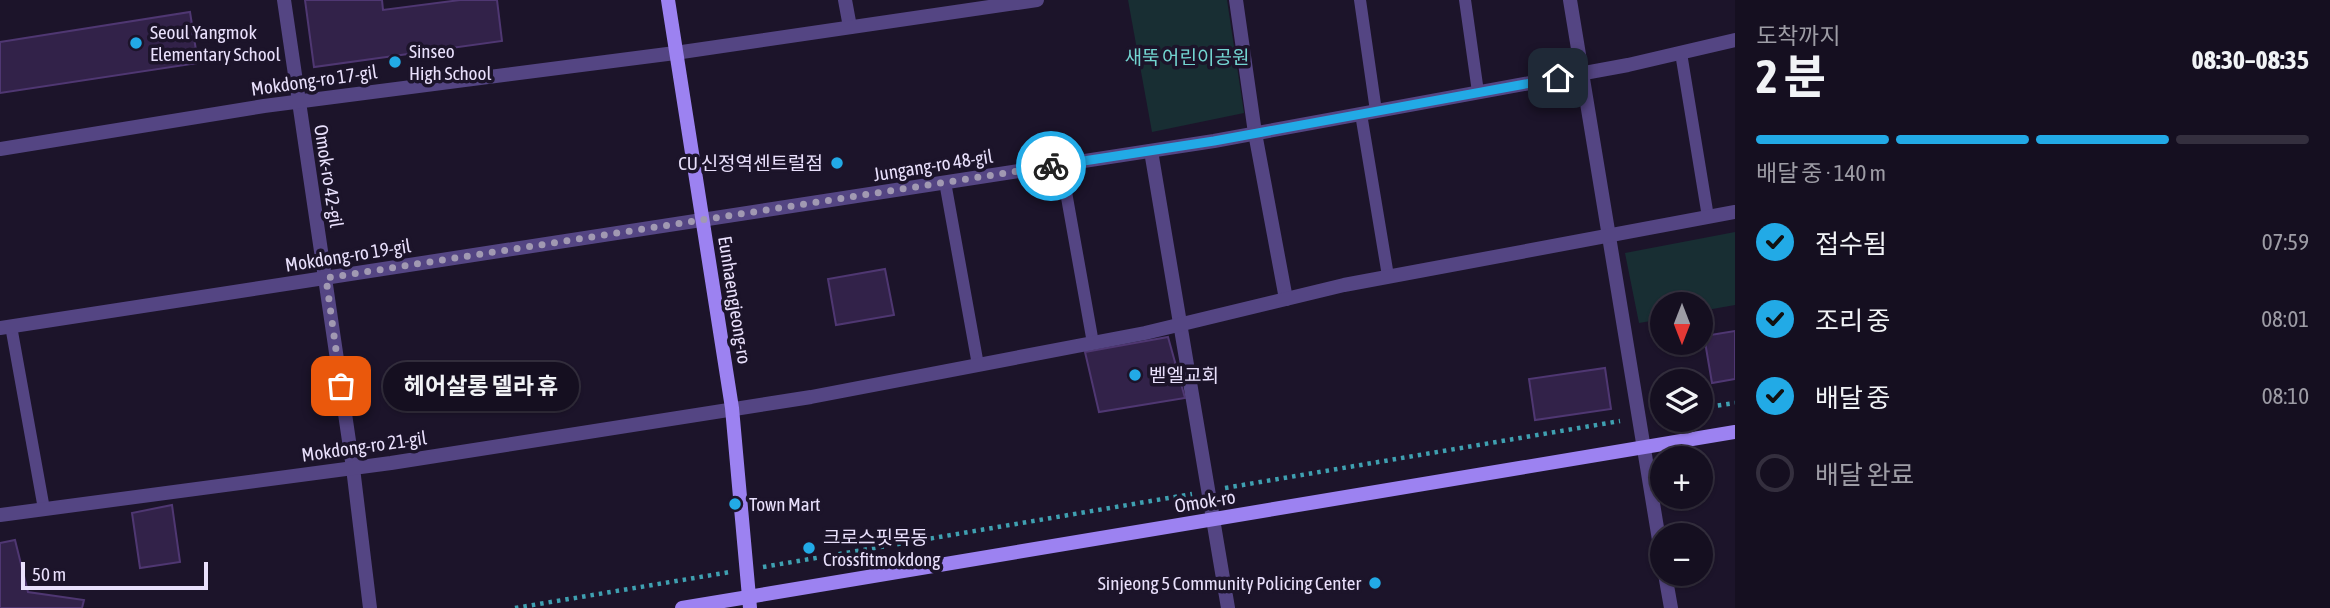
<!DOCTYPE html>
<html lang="ko">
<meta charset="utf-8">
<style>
:root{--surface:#150f20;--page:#221d2d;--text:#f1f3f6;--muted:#9d9ca5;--line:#342f3e;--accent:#22aae6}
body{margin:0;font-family:"Asap Condensed","Noto Sans KR",sans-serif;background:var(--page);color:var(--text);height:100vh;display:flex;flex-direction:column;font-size:26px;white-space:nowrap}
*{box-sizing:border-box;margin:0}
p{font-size:23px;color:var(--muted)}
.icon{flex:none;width:38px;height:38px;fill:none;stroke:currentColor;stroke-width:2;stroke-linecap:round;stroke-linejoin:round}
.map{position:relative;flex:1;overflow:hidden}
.sheet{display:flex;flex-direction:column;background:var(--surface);width:595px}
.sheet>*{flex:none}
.needle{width:46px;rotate:180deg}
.buttons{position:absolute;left:1650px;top:292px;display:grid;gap:14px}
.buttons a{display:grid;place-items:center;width:63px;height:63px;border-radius:50%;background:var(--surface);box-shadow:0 2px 5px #0004,0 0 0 2px var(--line);font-size:35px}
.scale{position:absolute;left:21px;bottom:18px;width:187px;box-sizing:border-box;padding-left:7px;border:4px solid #e9e0fc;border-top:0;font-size:19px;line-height:24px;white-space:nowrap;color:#e9e0fc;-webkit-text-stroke:5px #1c142a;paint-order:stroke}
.pin{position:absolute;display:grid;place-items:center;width:60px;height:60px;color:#fff;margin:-30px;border-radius:14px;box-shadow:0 4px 10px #0006}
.courier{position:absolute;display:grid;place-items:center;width:70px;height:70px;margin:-35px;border:5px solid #22aae6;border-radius:50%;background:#fff;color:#222;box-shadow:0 2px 9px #0007}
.bubble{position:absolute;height:49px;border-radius:24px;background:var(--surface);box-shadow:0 2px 5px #0004,0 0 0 2px var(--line);font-size:23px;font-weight:700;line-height:49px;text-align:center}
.summary em{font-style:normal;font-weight:700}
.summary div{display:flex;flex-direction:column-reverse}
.summary{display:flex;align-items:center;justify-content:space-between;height:119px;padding:0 21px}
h1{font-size:46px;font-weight:700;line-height:52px}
.bar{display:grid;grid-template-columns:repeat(4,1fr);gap:10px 7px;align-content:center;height:84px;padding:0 21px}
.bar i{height:9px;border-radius:5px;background:var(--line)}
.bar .selected{background:var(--accent)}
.bar p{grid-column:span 4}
ol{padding:0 21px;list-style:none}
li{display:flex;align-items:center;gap:21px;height:77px}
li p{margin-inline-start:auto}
li .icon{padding:7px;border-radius:50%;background:var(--accent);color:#111;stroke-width:4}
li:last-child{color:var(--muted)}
li i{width:38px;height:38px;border:4px solid var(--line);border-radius:50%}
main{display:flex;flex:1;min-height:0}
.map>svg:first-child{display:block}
</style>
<main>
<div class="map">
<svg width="1735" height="608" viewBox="0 0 1735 608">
<rect width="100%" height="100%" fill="#1c142a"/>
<g fill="#182e33">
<path d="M1128,0H1227L1244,113L1152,132Z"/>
<path d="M1735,232V305L1701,311V304H1662V319L1639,323L1625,253Z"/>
</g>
<g fill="#322249" stroke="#4f3772" stroke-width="2">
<path d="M305,0H382L383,10L460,0H497L502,41L314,67Z"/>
<path d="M190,12L198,63L0,93V42Z"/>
<path d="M885,269L894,315L836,325L828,279Z"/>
<path d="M1735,331V379L1712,383L1704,336Z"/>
<path d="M1168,337L1185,398L1099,412L1085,352Z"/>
<path d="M1605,368L1611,409L1535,420L1529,379Z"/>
<path d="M172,505L180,562L140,568L132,513Z"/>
<path d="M15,540L28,592L84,600L82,608H0V543Z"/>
</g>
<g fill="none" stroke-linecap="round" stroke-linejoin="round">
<g stroke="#3fa0b1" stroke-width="4.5" stroke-dasharray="3.5 5" stroke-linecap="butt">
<path d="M1701,408L1735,403"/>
<path d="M1225,488L1620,421"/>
<path d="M763,567L1192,494"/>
<path d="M515,608L730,572"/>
</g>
<g stroke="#544583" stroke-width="12">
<path d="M1360,0L1376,111"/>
<path d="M1465,0L1478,92"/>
<path d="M1681,53L1708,217"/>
<path d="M1361,114L1388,276"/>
<path d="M1061,164L1093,343"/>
<path d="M945,182L978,365"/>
<path d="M11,326L44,509"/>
</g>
<g stroke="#544583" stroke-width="14">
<path d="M284,0L353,468L370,608"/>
<path d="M845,0L850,27"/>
<path d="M1236,0L1255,133L1286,299"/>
<path d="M1570,0L1662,558"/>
<path d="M0,149L264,106L675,53L1037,0"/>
<path d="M1151,151L1228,608"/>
<path d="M0,328L1214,141L1628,65L1735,40"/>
<path d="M0,515L391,463L811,397L1145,333L1344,285L1735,212"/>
<path d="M1665,574L1671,608"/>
</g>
<g stroke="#9c82f1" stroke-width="14">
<path d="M668,0L732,408L750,608"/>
<path d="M682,608L1735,432"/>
</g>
</g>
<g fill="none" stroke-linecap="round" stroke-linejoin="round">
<path stroke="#a199b2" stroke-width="7" stroke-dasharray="0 12.6" d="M341,386L326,278L1051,166"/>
<path stroke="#22aae6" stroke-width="9" d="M1051,166L1214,141L1558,78"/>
</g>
<g fill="#22aae6" stroke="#1c142a" stroke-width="2.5">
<circle cx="136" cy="43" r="7"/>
<circle cx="395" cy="62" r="7"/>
<circle cx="837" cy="163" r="7"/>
<circle cx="1135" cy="375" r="7"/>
<circle cx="735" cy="504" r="7"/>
<circle cx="809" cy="548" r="7"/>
<circle cx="1375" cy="583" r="7"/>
</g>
<g text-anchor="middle" stroke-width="7" stroke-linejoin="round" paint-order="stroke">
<g font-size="19" fill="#e9e0fc" stroke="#1c142a" text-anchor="start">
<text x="150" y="39">Seoul Yangmok<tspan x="150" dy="22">Elementary School</tspan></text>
<text x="409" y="58">Sinseo<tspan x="409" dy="22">High School</tspan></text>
<text x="823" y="170" text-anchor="end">CU 신정역센트럴점</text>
<text x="1149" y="382">벧엘교회</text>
<text x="749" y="511">Town Mart</text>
<text x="823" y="544">크로스핏목동<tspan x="823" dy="22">Crossfitmokdong</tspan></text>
<text x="1361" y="590" text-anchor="end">Sinjeong 5 Community Policing Center</text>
</g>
<g font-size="19" fill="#73d5d1" stroke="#1c142a">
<text x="1187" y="64">새뚝 어린이공원</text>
</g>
<g font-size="19" fill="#e9e0fc" stroke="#1c142a">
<text transform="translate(314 80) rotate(-8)" y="7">Mokdong-ro 17-gil</text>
<text transform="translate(933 165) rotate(-9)" y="7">Jungang-ro 48-gil</text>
<text transform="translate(329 176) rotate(81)" y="7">Omok-ro 42-gil</text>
<text transform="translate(348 255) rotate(-9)" y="7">Mokdong-ro 19-gil</text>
<text transform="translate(735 300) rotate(81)" y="7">Eunhaengjeong-ro</text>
<text transform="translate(364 446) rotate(-8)" y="7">Mokdong-ro 21-gil</text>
<text transform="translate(1205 501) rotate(-9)" y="7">Omok-ro</text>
</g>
</g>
</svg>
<div class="buttons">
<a><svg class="needle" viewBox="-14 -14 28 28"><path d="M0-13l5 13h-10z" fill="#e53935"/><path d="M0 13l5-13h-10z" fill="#9d9ca5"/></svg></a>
<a><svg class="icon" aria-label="layers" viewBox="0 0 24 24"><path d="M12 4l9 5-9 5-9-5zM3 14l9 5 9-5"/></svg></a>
<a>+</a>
<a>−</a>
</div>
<div class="scale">50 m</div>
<div class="pin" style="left:341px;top:386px;background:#ea580c"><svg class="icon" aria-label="bag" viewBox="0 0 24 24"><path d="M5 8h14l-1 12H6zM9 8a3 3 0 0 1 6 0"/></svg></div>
<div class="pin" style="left:1558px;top:78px;background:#1f2937"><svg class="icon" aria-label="home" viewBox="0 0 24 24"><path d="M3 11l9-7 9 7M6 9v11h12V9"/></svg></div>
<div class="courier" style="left:1051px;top:166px"><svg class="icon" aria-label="bike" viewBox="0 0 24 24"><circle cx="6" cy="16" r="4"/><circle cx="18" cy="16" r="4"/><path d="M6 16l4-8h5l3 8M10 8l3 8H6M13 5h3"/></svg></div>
<div class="bubble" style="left:383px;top:362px;width:196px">헤어살롱 델라 휴</div>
</div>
<section class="sheet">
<div class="summary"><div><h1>2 분</h1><p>도착까지</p></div><em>08:30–08:35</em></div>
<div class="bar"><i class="selected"></i><i class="selected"></i><i class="selected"></i><i></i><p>배달 중 · 140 m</p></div>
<ol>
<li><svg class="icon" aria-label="check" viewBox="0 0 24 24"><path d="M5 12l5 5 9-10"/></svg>접수됨<p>07:59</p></li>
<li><svg class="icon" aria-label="check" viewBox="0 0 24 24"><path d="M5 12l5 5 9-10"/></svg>조리 중<p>08:01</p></li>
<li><svg class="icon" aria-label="check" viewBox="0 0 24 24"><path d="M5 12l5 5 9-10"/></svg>배달 중<p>08:10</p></li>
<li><i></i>배달 완료</li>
</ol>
</section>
</main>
